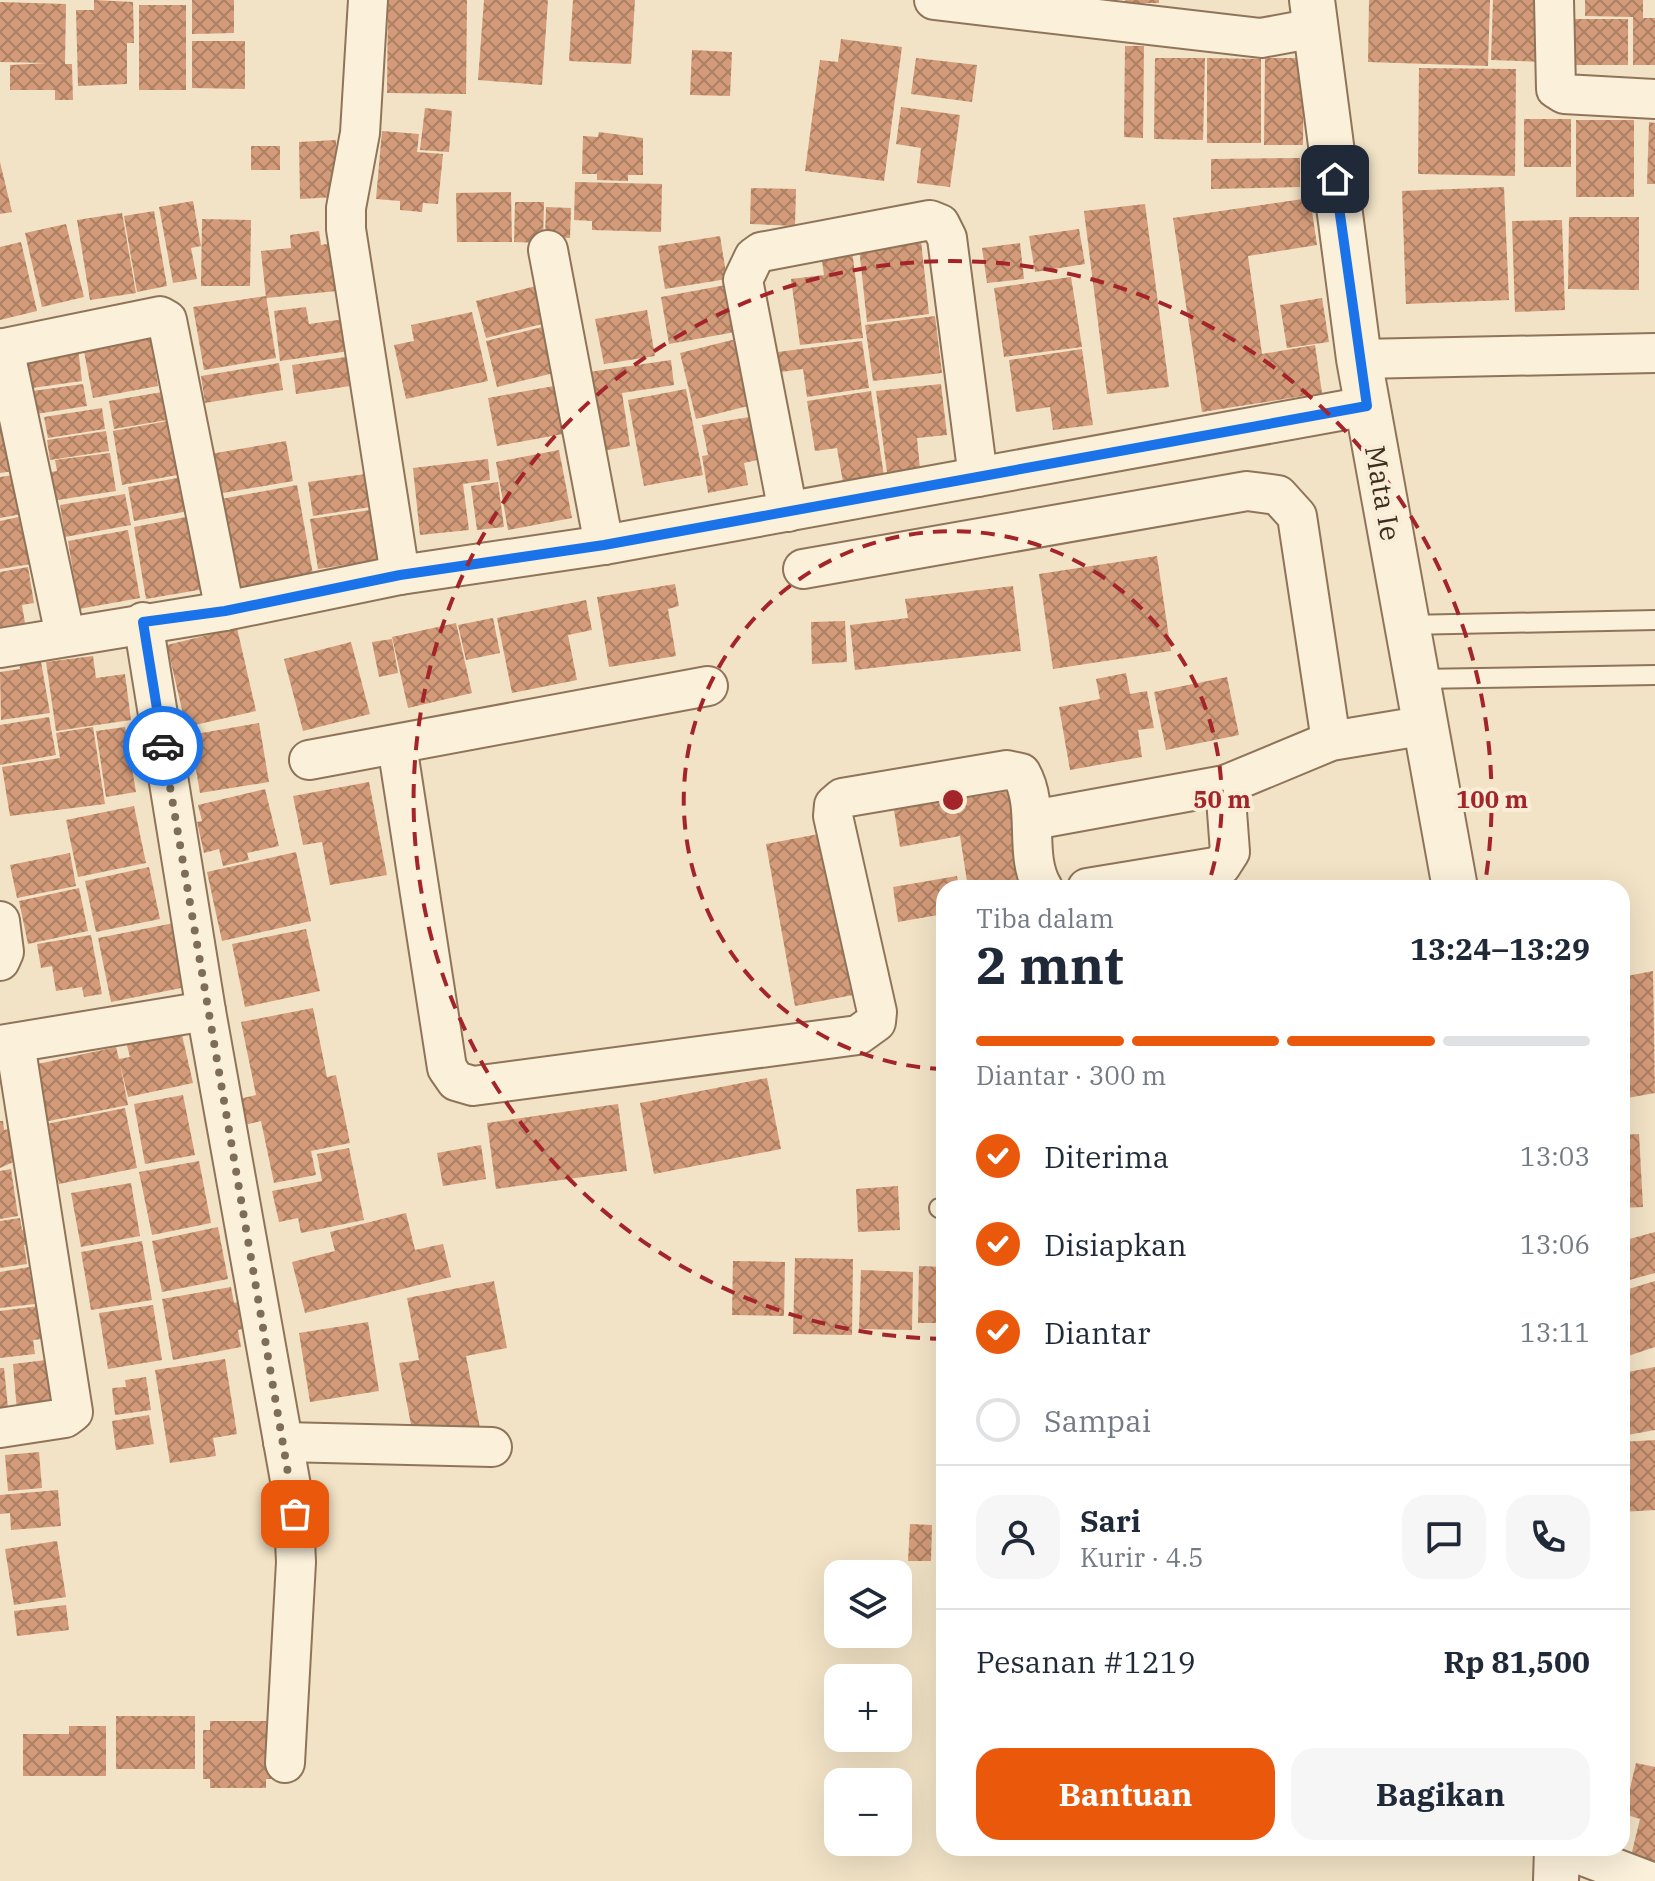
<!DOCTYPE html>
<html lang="id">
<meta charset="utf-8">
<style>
:root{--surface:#fff;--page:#f6f6f7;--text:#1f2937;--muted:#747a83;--line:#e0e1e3;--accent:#ea580c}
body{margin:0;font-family:"IBM Plex Serif",serif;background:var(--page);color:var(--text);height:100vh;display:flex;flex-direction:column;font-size:30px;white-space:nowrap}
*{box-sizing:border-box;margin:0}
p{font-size:26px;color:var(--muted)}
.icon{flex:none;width:44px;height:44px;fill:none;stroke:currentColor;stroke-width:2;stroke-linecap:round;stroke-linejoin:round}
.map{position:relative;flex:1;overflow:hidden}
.details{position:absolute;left:936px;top:880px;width:694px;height:976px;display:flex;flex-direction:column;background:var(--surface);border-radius:24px;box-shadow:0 8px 32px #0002}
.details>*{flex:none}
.fabs{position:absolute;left:824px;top:1560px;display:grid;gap:16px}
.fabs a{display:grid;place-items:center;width:88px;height:88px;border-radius:16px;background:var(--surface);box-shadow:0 8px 32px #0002;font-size:40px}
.pin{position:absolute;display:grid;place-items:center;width:68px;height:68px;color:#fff;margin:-34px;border-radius:16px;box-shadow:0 4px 12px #0006}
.courier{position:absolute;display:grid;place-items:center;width:80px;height:80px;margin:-40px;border:6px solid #1a73e8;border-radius:50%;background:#fff;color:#222;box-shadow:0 2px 10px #0007}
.overview em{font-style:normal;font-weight:800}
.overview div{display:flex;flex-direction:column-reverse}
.overview{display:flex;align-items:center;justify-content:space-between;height:136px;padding:0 40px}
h1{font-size:52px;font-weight:800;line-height:60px}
.bar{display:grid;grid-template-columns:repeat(4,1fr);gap:12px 8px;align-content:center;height:96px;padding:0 40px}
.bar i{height:10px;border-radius:6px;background:var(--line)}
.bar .selected{background:var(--accent)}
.bar p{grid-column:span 4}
.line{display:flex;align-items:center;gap:20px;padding:0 40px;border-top:2px solid var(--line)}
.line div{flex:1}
.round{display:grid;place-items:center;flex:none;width:84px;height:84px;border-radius:24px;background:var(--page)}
ol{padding:0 40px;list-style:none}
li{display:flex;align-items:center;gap:24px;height:88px}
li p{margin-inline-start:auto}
li .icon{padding:8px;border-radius:50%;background:var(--accent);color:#fff;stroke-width:4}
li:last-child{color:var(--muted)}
li i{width:44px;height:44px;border:4px solid var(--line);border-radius:50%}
.primary-button{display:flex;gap:16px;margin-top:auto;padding:16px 40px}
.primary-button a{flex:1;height:92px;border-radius:24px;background:var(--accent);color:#fff;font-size:32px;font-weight:800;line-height:92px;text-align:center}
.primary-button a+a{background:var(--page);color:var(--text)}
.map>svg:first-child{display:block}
</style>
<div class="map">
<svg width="1655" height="1881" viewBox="0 0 1655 1881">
<defs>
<pattern id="building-cross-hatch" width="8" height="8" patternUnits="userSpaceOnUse" patternTransform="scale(2)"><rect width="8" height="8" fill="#d39b79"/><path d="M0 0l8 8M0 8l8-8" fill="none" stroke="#ad7f63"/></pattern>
</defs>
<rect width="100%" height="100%" fill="#f2e3c6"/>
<g fill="url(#building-cross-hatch)">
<path d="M94,0L133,2L134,43H127V84L78,86L76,10H94Z"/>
<path d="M192,0H234V33L192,34Z"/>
<path d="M388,0H467L466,94L387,93Z"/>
<path d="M484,0H548L542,85L478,80Z"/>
<path d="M573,0H635L631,64L569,61Z"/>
<rect x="1125" y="0" width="34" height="3"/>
<path d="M1369,0H1490L1488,66L1368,62Z"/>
<path d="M1493,0H1548L1546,62L1491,60Z"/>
<path d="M1585,0H1643V18H1655V65H1633V17L1585,16Z"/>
<path d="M0,2L66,4L65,64H72L73,100H55V90H10V65L48,63L0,62Z"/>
<rect x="139" y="5" width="47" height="85"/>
<rect x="1568" y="19" width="60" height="46"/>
<path d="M841,39L902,47L884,181L805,171L820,60L838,62Z"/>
<path d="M192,41H245V89L192,88Z"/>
<path d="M1125,46H1144L1143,138L1124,137Z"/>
<path d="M692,50L732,52L730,96L690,95Z"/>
<path d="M916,58L977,65L972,102L911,94Z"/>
<path d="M1155,58H1205L1203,140L1154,139Z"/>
<path d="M1207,58L1261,59V143H1207Z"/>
<path d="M1265,58H1304L1303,145H1264Z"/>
<path d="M1419,68L1516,69L1515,176L1418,174Z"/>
<path d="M901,107L960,115L950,187L917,183L921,148L896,144Z"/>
<path d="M425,108L452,111L449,152L420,150Z"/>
<rect x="1524" y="119" width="47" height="48"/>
<rect x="1576" y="120" width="58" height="77"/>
<path d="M1649,122L1655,123V184H1647Z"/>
<path d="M382,131L419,134L417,152L443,154L438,204L423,203L422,212L400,210V201L376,199Z"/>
<path d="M599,132L643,138V175H628V181L597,180V174H582L583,136L598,137Z"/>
<path d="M336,140L337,197L300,199L299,142Z"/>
<rect x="251" y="146" width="29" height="24"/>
<path d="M1300,158V187L1211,189V159Z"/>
<path d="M0,162L12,212L0,214Z"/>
<path d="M575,182L662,184L661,232L592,230V221L574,220Z"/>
<path d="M1504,187L1509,300L1406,304L1402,191Z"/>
<path d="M751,188L796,189L795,226L750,224Z"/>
<path d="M511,192L512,242H457L456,193Z"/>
<path d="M1310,198L1317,245L1248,256L1262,354L1315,345L1322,393L1202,412L1173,218Z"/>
<path d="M193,201L201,246L191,248L197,279L173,283L159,207Z"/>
<path d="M515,202H544L543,243L514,242Z"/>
<path d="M1145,204L1169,387L1107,394L1084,211Z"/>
<path d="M546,207L571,208L570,238L545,237Z"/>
<path d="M154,211L167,286L137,292L124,216Z"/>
<path d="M122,213L136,293L90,300L77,220Z"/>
<path d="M1569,217H1639V290L1568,289Z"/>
<path d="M202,219L251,220L250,286H201Z"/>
<path d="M1562,220L1565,310L1515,312L1512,221Z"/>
<path d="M66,224L84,297L42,307L25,233Z"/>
<path d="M1079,229L1085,264L1035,272L1029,236Z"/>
<path d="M319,231L321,245L332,243L337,291L266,298L261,251L291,248L290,235Z"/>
<path d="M720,236L727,279L665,289L658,246Z"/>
<path d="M921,241L929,314L867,322L859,248Z"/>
<path d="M21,242L37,311L0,320V247Z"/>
<path d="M1020,243L1024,279L987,283L982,248Z"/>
<path d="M852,250L863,338L800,345L791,279L824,275L821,254Z"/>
<path d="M1071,277L1082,347L1004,357L994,288Z"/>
<path d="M726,285L735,332L669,344L661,297Z"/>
<path d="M536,286L546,323L486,338L476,301Z"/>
<path d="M266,296L276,358L204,370L193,307Z"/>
<path d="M1322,298L1329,342L1287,348L1280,305Z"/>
<path d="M306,307L309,324L345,319L349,351L280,361L274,311Z"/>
<path d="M647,310L655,356L604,364L595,319Z"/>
<path d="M472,312L488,381L406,399L394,345L414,341L411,325Z"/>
<path d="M935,316L942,373L873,381L865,325Z"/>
<path d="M162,326L169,363L155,366L158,386L93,398L82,341Z"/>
<path d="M546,326L558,372L497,387L486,341Z"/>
<path d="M740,338L756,404L696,419L680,353Z"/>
<path d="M862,341L869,388L807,397L803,369L781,372L778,352Z"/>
<path d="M78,348L82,381L32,388L27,354Z"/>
<path d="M1082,349L1093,425L1053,430L1050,407L1016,412L1009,360Z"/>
<path d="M352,356L357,385L296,394L292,365Z"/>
<path d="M671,360L674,385L622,393L630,446L602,451L589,372Z"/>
<path d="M279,363L283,390L205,403L201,376Z"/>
<path d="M83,384L87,406L36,414L33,391Z"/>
<path d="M941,384L947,435L917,438L920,469L887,472L876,391Z"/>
<path d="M554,386L563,434L497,446L488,398Z"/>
<path d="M686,389L703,475L644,486L628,400Z"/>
<path d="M871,391L884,476L843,482L837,448L815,451L807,401Z"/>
<path d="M162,392L167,420L114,429L109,401Z"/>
<path d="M102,408L105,429L48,438L44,417Z"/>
<path d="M749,417L757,460L744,463L748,485L708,493L702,456L708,455L702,425Z"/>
<path d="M173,420L183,474L122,485L113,431Z"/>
<path d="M5,425L14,471L0,473V426Z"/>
<path d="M106,431L109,451L50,460L47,440Z"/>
<path d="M286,441L293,481L217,494L210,454Z"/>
<path d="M559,450L572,518L508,530L496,462Z"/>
<path d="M110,453L116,491L51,501L47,473L57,471L55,460Z"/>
<path d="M488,459L490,480L463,484L469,530L420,535L413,468Z"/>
<path d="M373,473L377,506L313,516L308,482Z"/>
<path d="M14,475L22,514L0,518V477Z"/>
<path d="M188,476L194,510L134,521L128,487Z"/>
<path d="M498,482L504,527L477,530L471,486Z"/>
<path d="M297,485L314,580L237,593L221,499Z"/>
<path d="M125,494L131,525L65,537L60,505Z"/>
<path d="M377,509L385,559L318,569L310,519Z"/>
<path d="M23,516L31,564L0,569V521Z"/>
<path d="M191,516L204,589L146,599L134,527Z"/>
<path d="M128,530L140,598L79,609L68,541Z"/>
<path d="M1157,556L1171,651L1053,669L1039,574Z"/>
<path d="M28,567L34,603L22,605L25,623L0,627V572Z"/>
<path d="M675,584L679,606L668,609L676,656L609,667L597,597Z"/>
<path d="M1013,586L1021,651L855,670L850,625L908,618L905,599Z"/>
<path d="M586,600L592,630L568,635L577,680L512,693L497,618Z"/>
<path d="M493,618L500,653L466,660L458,625Z"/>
<path d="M845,621L847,662L812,664L811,622Z"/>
<path d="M456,623L472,693L408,708L392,637Z"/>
<path d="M237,628L256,711L186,727L167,645Z"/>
<path d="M392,639L398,673L379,677L372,642Z"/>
<path d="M351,642L370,714L303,731L284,659Z"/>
<path d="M40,656L50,713L1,720L0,672L20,669L19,659Z"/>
<path d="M93,656L96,678L125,674L131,720L56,731L46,662Z"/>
<path d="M1126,673L1130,694L1147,691L1154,728L1138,730L1142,757L1070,770L1059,707L1100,699L1096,679Z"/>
<path d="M1227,677L1239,735L1166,750L1154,692Z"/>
<path d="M49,717L56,755L0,765V725Z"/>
<path d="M259,723L269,782L200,793L190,735Z"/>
<path d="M93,727L105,804L10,816L2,767L60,758L56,733Z"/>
<path d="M125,727L136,792L106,797L96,731Z"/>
<path d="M369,782L387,875L330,885L322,842L303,845L293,796Z"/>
<path d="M265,789L279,846L247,853L249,860L223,866L219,849L204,853L197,822L202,821L198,805Z"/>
<path d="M1009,791L1026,888H968L960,836L900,847L894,810Z"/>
<path d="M134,806L146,863L78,877L66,820Z"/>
<path d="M824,833L853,995L795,1006L766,844Z"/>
<path d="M296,852L311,921L222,941L207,872Z"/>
<path d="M70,853L76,886L17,898L10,865Z"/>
<path d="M149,867L160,919L96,932L85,881Z"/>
<path d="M957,876L959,888H944V914L898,922L893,887Z"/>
<path d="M79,888L88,931L28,944L19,901Z"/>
<path d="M174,923L186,987L111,1002L98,938Z"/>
<path d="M306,929L320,991L245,1007L232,944Z"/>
<path d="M91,935L102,994L84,997L82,987L56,991L52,966L41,968L37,944Z"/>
<path d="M1653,971L1655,1093L1622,1099V977Z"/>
<path d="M313,1008L327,1077L336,1075L350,1143L311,1151L316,1175L274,1183L261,1121L244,1125L239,1099L256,1095L241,1022Z"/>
<path d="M179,1022L193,1083L128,1097L120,1064L128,1105L44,1122L33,1065L116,1047L119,1059L130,1057L124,1034Z"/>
<path d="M767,1078L781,1149L654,1174L640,1103Z"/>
<path d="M183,1095L195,1155L145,1164L134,1104Z"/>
<path d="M618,1104L627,1171L496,1189L487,1123Z"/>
<path d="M125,1108L137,1168L59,1184L46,1124Z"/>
<path d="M0,1121H3L4,1130L13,1128L18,1160L0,1168Z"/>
<path d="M1639,1134L1643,1207L1622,1208V1135Z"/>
<path d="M481,1145L486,1179L443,1186L437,1153Z"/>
<path d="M349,1148L364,1220L301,1233L298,1218L279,1222L272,1191L322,1181L317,1154Z"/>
<path d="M199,1161L211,1223L152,1235L139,1172Z"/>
<path d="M11,1169L18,1216L0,1219V1171Z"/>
<path d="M131,1183L140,1236L81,1247L71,1193Z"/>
<path d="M898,1186L900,1230L858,1232L856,1189Z"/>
<path d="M406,1213L415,1250L443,1244L451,1277L305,1313L292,1262L335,1251L330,1232Z"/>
<path d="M20,1218L22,1230L35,1228L37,1244L24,1245L27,1264L0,1268V1221Z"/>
<path d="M218,1227L228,1279L162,1292L152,1241Z"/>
<path d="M1655,1232V1273L1622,1282V1241Z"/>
<path d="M142,1241L152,1300L91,1310L81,1252Z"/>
<path d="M795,1258L853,1259L852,1335L793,1334Z"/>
<path d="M733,1261L785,1262L784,1316L732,1315Z"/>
<path d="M919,1266L944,1267V1323H918Z"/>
<path d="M29,1267L35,1304L0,1308V1272Z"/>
<path d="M861,1270L913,1272L912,1330L859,1329Z"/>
<path d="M494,1281L507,1348L466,1356L480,1428L414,1440L399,1363L419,1360L407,1298Z"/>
<path d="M1655,1281V1347L1622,1358V1291Z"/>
<path d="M231,1287L234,1303L242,1301L247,1328L238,1330L241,1347L173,1360L162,1299Z"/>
<path d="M47,1305L51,1338L33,1340L35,1354L0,1358V1311Z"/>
<path d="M153,1305L162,1360L108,1369L99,1313Z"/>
<path d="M368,1322L379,1391L310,1402L299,1333Z"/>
<path d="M54,1359L59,1407L17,1411L13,1364Z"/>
<path d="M225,1359L237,1434L213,1438L216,1456L170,1463L155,1370Z"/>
<path d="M1655,1367V1430L1622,1436V1373Z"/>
<path d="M0,1368H4L9,1418L0,1419Z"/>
<path d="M146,1377L151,1410L115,1415L112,1388L126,1387L125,1380Z"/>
<path d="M149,1415L154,1444L116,1450L112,1421Z"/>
<path d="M1655,1440V1510L1622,1512V1442Z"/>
<path d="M39,1452L42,1488L8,1491L5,1455Z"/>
<path d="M58,1490L61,1526L11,1530L10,1513L0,1514V1495Z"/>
<path d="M910,1524L932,1525L931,1561H908Z"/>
<path d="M57,1541L66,1597L14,1605L5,1549Z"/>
<path d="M66,1605L69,1630L17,1636L14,1611Z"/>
<rect x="116" y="1716" width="79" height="53"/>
<path d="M210,1721H266V1730H280V1779H266V1788H210V1779H203V1730H210Z"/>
<path d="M69,1726H106V1776H23V1734H69Z"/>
<path d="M1636,1763L1655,1767V1861L1631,1856L1640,1819L1624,1814Z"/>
</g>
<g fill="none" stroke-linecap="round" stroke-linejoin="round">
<defs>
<g id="service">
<path d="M1406,625L1655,620"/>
<path d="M1418,679L1655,675"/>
<path d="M939,1208L944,1207"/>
</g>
<g id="minor">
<path d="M368,0L360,133L346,208V229L400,575"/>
<path d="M934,0L1261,38L1315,28"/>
<path d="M1554,0L1556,89L1564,94L1655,99"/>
<path d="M548,250L604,545"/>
<path d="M4,348L65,635"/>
<path d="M0,349L160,316L167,320L225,611"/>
<path d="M1359,359L1655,353"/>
<path d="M788,512L743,280L754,257L761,252L930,220L940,224L947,238L978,477"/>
<path d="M803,569L1247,491L1278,495L1297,516L1331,741"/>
<path d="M143,622L206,1011L293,1497L296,1562L285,1763"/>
<path d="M0,648L225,611L400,575L604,545L1367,406"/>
<path d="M397,745L447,1068L456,1081L473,1086L858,1035L876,1022L877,1012L833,816L834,805L842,798L1007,770L1021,773C1041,808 1023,855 1043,888"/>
<path d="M309,760L708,686"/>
<path d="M1033,820L1225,785L1331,741L1427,725"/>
<path d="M1087,888L1221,866L1230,852L1225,785"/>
<path d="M0,921L4,952L0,961"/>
<path d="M0,1045L206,1011"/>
<path d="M0,1428L65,1418L73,1412L15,1043"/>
<path d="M283,1442L492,1447"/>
<path d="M1562,1848L1649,1881"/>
</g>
<g id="tertiary">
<path d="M1312,0L1359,359L1455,888"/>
<path d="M1556,1881L1557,1848"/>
</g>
</defs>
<use href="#service" stroke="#8f745a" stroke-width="22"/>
<use href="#minor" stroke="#8f745a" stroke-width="42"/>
<use href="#tertiary" stroke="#8f745a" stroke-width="48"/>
<use href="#service" stroke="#fbf0da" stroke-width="18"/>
<use href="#minor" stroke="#fbf0da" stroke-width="38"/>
<use href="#tertiary" stroke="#fbf0da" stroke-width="44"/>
</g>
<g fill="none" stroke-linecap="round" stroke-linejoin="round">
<path stroke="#7d6d59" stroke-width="8" stroke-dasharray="0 14.4" d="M163,746L295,1514"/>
<path stroke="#1a73e8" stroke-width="10" d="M163,746L143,622L225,611L400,575L604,545L1367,406L1335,179"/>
</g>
<g fill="none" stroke="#a3252a" stroke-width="4" stroke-dasharray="14 10">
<path d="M944 1069A269 269 0 1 1 1207 888"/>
<path d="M944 1339A539 539 0 1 1 1485 884"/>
</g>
<g text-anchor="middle" stroke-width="8" stroke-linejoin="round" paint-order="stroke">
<g font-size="28" fill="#3e2d1e" stroke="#f8edd6">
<text transform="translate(1383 493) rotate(80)" y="10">Mata Ie</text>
</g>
</g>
<circle cx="953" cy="800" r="12" fill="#a3252a" stroke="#f8edd6" stroke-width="4"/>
<g font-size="24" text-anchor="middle" font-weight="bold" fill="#a3252a" stroke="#f8edd6" stroke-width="8" stroke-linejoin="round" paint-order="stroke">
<text x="1222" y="808">50 m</text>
<text x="1492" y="808">100 m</text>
</g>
</svg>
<div class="fabs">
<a><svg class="icon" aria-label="layers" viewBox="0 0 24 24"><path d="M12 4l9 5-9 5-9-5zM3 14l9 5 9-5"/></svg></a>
<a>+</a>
<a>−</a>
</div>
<div class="pin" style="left:295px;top:1514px;background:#ea580c"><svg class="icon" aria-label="bag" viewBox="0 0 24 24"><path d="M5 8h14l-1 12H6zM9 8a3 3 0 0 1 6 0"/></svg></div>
<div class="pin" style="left:1335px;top:179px;background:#1f2937"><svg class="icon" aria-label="home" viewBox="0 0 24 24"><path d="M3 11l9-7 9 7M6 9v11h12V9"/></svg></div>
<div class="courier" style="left:163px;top:746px"><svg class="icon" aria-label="car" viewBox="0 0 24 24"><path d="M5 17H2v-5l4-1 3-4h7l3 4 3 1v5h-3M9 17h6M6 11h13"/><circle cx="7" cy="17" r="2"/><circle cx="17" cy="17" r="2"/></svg></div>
<section class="details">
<div class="overview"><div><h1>2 mnt</h1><p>Tiba dalam</p></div><em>13:24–13:29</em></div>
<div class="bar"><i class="selected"></i><i class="selected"></i><i class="selected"></i><i></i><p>Diantar · 300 m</p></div>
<ol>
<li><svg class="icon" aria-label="check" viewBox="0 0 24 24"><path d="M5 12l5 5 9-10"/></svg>Diterima<p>13:03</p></li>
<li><svg class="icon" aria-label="check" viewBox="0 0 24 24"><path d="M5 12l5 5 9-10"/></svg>Disiapkan<p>13:06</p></li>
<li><svg class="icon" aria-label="check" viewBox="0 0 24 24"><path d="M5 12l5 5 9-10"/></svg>Diantar<p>13:11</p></li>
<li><i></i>Sampai</li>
</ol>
<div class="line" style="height:144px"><a class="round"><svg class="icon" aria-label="person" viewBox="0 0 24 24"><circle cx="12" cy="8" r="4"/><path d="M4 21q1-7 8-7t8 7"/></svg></a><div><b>Sari</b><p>Kurir · 4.5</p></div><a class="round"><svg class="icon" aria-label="chat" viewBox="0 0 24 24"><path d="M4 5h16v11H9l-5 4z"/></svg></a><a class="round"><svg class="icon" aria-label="phone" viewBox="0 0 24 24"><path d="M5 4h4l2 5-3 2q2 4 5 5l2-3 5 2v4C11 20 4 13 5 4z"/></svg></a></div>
<div class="line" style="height:104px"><div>Pesanan #1219</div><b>Rp 81,500</b></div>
<div class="primary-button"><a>Bantuan</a><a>Bagikan</a></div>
</section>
</div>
